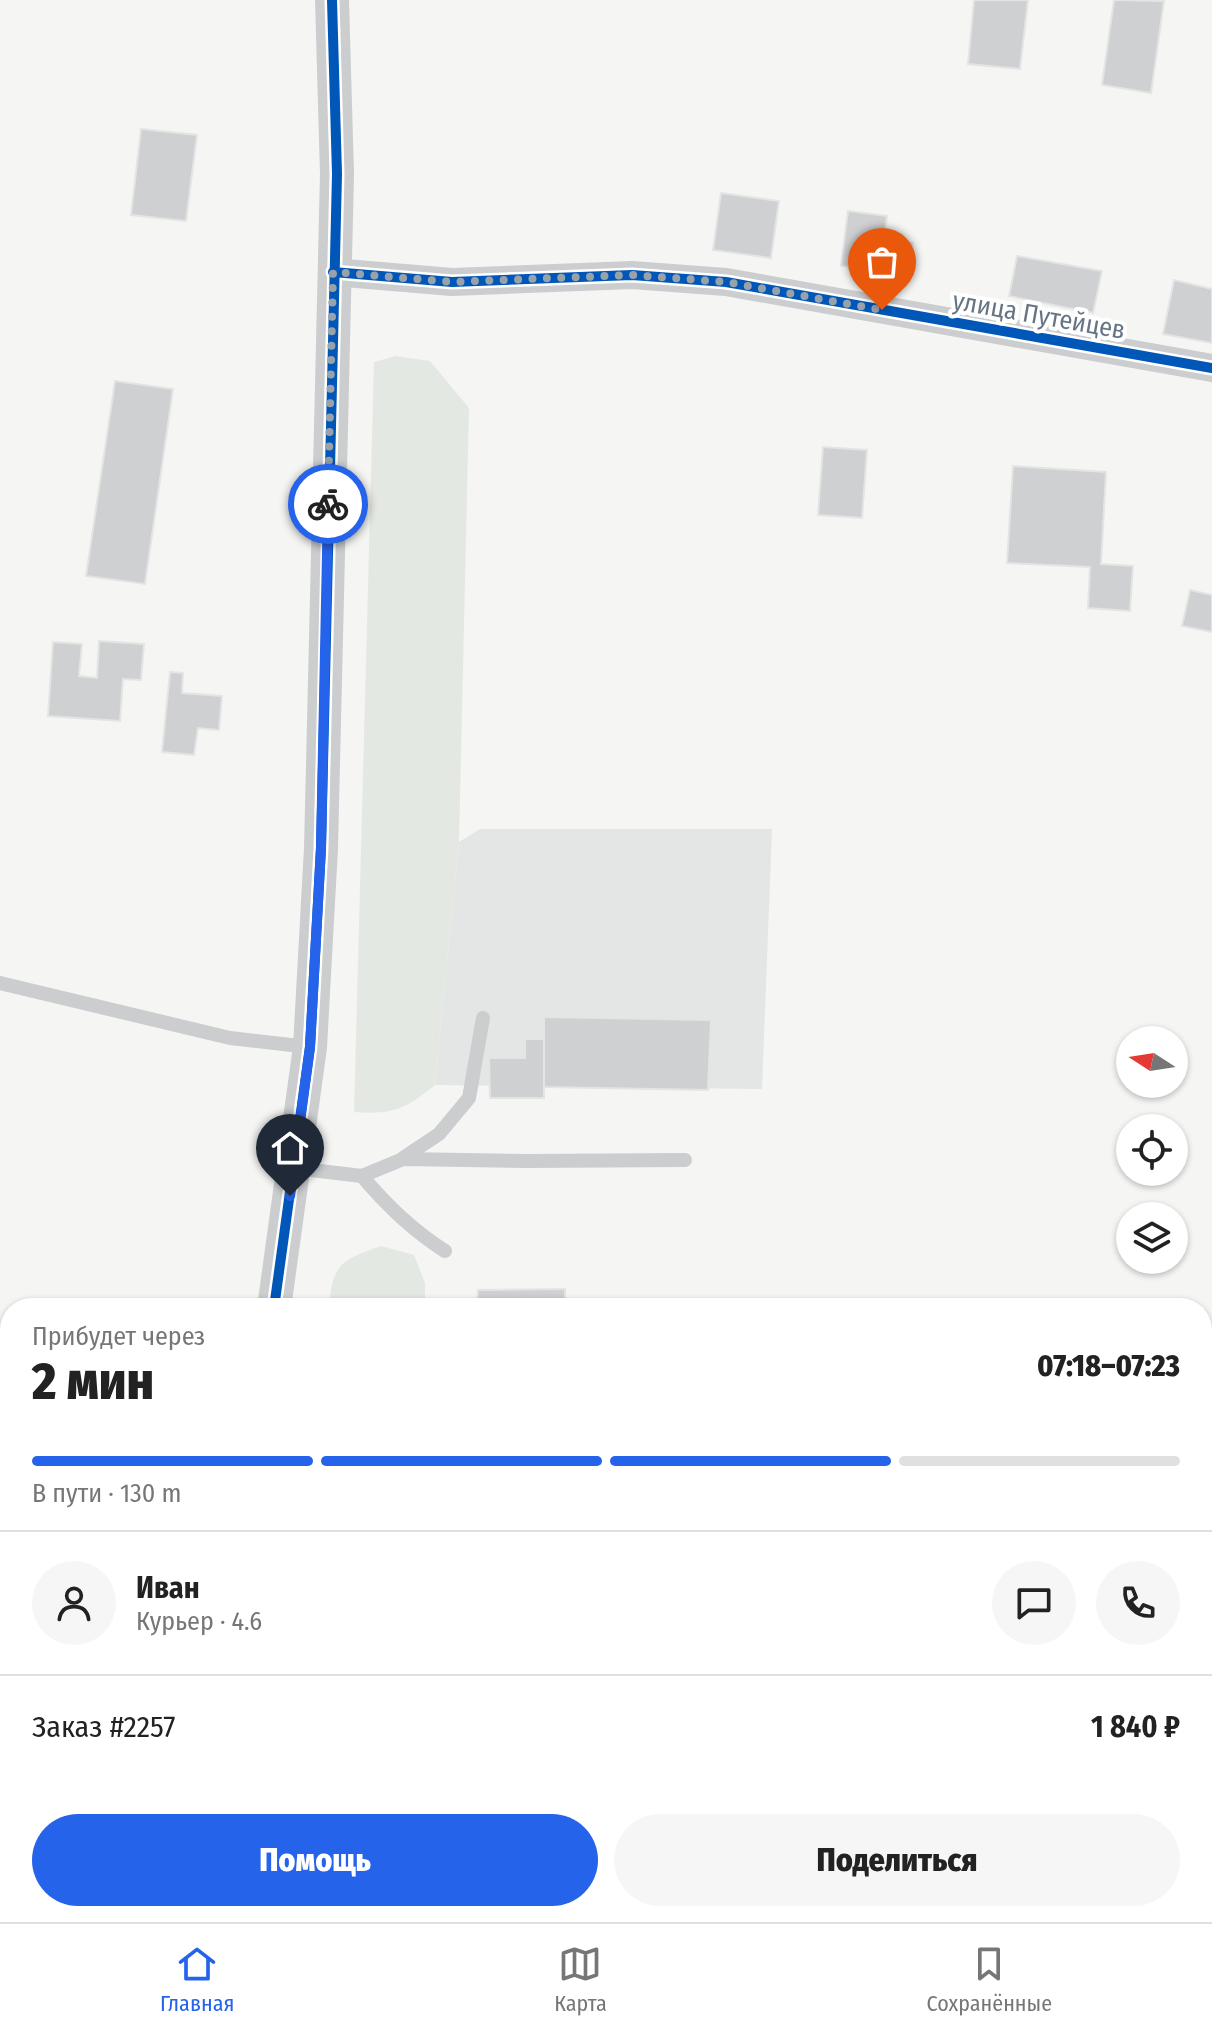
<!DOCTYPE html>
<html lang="ru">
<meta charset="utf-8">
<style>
:root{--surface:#fff;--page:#f6f6f6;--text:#222;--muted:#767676;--line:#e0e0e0;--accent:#2563eb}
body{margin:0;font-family:"Fira Sans Condensed",sans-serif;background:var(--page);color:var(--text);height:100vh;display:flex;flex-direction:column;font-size:30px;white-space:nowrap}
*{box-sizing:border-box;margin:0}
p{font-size:26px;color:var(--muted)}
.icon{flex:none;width:44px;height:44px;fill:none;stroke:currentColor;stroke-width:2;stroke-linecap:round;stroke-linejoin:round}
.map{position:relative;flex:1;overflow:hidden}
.details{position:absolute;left:0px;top:1298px;width:1212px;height:624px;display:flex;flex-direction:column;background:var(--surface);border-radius:32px 32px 0 0;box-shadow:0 2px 6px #0004}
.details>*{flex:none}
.needle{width:52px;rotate:282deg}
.fabs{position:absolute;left:1116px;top:1026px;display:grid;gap:16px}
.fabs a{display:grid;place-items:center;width:72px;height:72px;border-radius:50%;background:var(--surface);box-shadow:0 2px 6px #0004;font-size:40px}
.pin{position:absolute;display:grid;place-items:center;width:68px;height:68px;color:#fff;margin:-82px -34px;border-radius:50% 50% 50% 0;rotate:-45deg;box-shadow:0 0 8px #0007}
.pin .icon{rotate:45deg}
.courier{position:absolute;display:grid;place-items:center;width:80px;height:80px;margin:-40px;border:6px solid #2563eb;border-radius:50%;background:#fff;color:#222;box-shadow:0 2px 10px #0007}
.head em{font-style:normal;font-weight:800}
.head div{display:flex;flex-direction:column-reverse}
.head{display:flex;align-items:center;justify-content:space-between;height:136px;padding:0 32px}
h1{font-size:52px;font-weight:800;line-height:60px}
.bar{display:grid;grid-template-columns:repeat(4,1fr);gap:12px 8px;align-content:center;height:96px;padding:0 32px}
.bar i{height:10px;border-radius:6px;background:var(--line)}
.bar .selected{background:var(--accent)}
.bar p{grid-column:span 4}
.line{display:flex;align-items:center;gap:20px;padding:0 32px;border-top:2px solid var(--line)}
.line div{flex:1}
.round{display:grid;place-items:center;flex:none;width:84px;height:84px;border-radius:42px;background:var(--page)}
.cta{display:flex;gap:16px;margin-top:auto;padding:16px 32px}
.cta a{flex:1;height:92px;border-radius:48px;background:var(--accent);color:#fff;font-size:32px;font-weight:800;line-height:92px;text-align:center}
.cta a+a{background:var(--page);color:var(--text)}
.tab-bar{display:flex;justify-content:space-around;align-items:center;height:112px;border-top:2px solid var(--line);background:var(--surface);font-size:22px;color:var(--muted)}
.tab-bar a{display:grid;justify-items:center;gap:4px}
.tab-bar .selected{color:var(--accent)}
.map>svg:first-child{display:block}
</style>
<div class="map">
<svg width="1212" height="1922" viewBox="0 0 1212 1922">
<rect width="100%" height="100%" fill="#f5f5f4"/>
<path fill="#e4e5e5" d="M480,829H772L762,1089L435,1085L459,842Z"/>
<g fill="#e4e8e2">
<path d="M396,356L430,361L469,408L459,842L435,1085C405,1109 393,1115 354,1112L374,362Z"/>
<path d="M381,1246L414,1255L425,1283V1308H329C332,1264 341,1260 381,1246Z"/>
</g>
<g fill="#ced0d1" stroke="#e4e4e4" stroke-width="2">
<path d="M974,0H1028L1020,69L968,64Z"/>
<path d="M1114,0L1164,1L1151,93L1102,85Z"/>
<path d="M141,129L197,135L186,221L131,215Z"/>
<path d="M721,193L779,201L771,258L713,250Z"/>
<path d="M848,211L887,216L884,239L913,243L908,275L841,266Z"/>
<path d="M1017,256L1102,271L1093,313L1009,296Z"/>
<path d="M1174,280L1212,289V343L1163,334Z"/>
<path d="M115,381L173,389L145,584L86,576Z"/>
<path d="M823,447L867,450L862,518L818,515Z"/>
<path d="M1013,466L1106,472L1101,564L1133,566L1130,611L1088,608L1090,567L1007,563Z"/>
<path d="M1190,590L1212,595V632L1182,626Z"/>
<path d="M99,641L144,644L141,680L123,679L120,721L48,716L53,642L82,644L79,676L97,678Z"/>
<path d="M170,672L183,673L182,693L222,696L219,730L198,728L194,755L162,752Z"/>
<path d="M544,1017L711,1020L708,1090L544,1087Z"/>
<path d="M525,1039H544V1098H490L489,1058H525Z"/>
<path d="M565,1289V1308H477L478,1290Z"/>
</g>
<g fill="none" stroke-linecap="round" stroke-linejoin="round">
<g stroke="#cbcdce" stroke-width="14">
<path d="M0,983L230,1038L309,1047"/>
<path d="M403,1158L439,1134L469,1098L483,1018"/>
<path d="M294,1168L362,1176L403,1159L526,1161L685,1160"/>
<path d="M362,1176C387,1206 412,1230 445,1251"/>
</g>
<path stroke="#cbcdce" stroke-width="28" d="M333,272L452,282L632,275L726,282L1212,368"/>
<g stroke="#cbcdce" stroke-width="34">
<path d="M274,1308L310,1047L321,848L337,174L332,0"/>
<path d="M200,1922L201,1912"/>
</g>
<defs>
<g id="cycleway">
<path d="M333,272L452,282L632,275L726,282L1212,368"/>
<path d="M274,1308L310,1047L321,848L337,174L332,0"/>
</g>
</defs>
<use href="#cycleway" stroke="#fff" stroke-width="15"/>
<use href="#cycleway" stroke="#0057b8" stroke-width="10"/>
</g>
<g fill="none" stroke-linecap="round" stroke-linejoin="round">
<path stroke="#98a2ab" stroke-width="8" stroke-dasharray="0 14.4" d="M328,504L333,272L452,282L632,275L726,282L882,310"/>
<path stroke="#2563eb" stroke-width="10" d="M290,1196L310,1047L321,848L328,504"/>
</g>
<g text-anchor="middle" stroke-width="8" stroke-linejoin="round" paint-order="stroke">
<g font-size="26" fill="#667584" stroke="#fff">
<text transform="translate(1039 315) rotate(10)" y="9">улица Путейцев</text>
</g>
</g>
</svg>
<div class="fabs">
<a><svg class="needle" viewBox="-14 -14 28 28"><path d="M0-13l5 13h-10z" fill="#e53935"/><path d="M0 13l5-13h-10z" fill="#767676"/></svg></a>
<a><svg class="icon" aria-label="locate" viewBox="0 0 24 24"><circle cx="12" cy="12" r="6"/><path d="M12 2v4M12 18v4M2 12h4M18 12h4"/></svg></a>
<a><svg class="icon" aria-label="layers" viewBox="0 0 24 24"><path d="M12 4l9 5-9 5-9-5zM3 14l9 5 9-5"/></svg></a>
</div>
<div class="pin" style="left:882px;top:310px;background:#ea580c"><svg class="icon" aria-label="bag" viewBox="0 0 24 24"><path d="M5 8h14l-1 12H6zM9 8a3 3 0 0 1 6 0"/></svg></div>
<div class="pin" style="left:290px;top:1196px;background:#1f2937"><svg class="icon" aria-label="home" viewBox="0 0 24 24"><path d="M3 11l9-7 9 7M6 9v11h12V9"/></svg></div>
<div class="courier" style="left:328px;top:504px"><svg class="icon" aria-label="bike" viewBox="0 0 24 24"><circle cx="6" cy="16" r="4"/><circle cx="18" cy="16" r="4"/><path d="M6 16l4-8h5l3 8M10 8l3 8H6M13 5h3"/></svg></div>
<section class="details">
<div class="head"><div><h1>2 мин</h1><p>Прибудет через</p></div><em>07:18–07:23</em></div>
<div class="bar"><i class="selected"></i><i class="selected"></i><i class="selected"></i><i></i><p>В пути · 130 m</p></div>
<div class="line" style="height:144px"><a class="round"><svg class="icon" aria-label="person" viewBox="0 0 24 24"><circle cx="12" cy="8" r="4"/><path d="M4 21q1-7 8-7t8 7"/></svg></a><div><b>Иван</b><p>Курьер · 4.6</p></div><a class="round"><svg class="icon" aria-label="chat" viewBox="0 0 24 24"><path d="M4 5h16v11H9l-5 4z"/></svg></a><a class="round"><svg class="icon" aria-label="phone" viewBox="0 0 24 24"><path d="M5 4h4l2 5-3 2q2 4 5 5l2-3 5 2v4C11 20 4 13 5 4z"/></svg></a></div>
<div class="line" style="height:104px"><div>Заказ #2257</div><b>1 840 ₽</b></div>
<div class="cta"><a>Помощь</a><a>Поделиться</a></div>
</section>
</div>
<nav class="tab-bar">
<a class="selected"><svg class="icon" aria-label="home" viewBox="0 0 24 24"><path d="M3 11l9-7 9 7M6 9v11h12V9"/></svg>Главная</a>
<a><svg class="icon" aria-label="map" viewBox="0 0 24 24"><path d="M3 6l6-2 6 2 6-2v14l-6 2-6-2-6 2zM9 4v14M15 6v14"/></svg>Карта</a>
<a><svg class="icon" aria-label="saved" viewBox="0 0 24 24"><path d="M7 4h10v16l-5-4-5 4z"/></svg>Сохранённые</a>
</nav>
